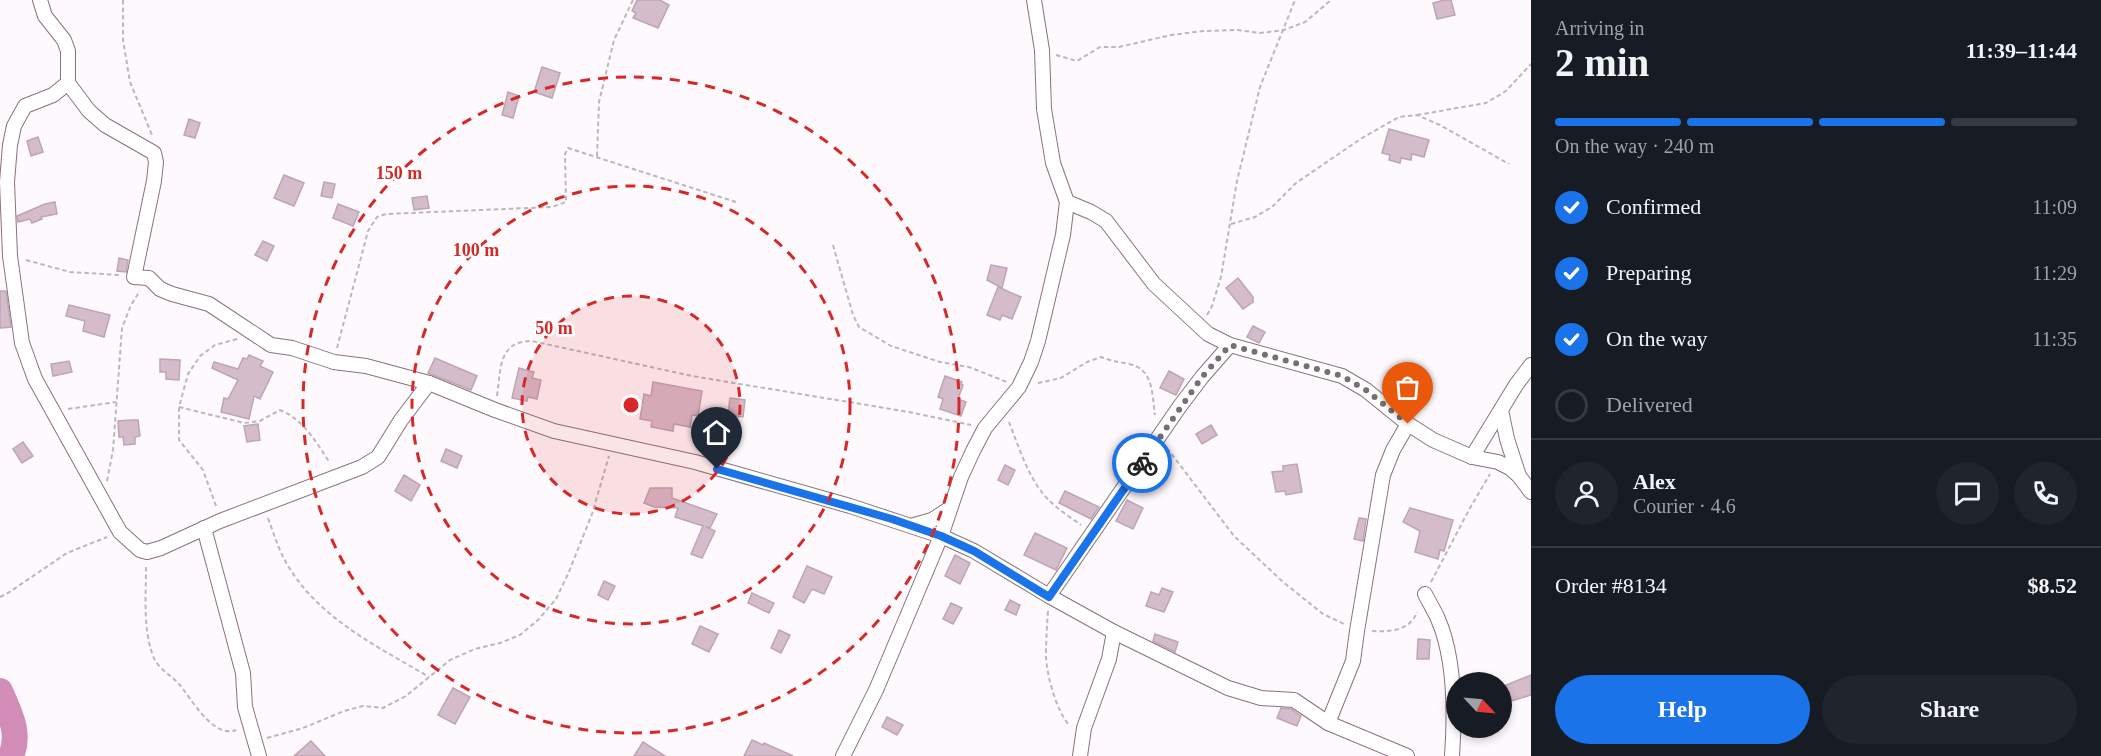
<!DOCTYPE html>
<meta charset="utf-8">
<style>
:root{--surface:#171b24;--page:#20242c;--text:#f1f3f6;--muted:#9ea1a6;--line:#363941;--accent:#1a73e8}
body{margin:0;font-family:Georgia,serif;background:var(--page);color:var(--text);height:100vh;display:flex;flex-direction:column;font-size:22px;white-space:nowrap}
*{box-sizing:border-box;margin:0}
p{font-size:20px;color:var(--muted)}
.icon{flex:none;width:33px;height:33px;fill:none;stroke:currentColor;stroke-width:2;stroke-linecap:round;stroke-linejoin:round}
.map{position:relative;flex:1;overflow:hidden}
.drawer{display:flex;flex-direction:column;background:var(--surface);width:570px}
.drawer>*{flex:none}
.needle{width:39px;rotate:116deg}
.controls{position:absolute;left:1446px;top:672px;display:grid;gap:12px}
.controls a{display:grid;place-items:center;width:66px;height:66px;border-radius:50%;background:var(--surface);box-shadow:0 3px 9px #0003;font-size:30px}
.pin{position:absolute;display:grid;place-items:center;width:51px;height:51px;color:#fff;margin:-62px -26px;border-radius:50% 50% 50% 0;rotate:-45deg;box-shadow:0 0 6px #0007}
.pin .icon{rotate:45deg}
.courier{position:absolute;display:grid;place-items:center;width:60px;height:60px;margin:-30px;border:4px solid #1a73e8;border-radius:50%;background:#fff;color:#222;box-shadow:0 2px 8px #0007}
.overview em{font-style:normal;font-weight:600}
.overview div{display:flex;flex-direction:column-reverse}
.overview{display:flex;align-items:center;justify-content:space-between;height:102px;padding:0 24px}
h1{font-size:39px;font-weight:600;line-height:45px}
.bar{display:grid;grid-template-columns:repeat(4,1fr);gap:9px 6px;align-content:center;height:72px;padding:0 24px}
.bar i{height:8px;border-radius:4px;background:var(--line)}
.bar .on{background:var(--accent)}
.bar p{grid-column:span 4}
.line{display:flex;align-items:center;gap:15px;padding:0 24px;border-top:2px solid var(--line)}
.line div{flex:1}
.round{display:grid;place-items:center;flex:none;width:63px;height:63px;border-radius:32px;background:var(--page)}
ol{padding:0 24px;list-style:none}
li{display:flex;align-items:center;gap:18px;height:66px}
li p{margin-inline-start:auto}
li .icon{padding:6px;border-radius:50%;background:var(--accent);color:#fff;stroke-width:4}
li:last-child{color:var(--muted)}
li i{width:33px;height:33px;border:3px solid var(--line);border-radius:50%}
.action{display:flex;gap:12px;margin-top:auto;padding:12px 24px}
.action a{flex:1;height:69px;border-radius:36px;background:var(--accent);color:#fff;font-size:24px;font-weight:600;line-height:69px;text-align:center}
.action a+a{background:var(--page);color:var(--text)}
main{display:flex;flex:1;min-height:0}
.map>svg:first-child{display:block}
</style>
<main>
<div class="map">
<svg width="1531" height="756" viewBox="0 0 1531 756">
<rect width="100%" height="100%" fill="#fef9fc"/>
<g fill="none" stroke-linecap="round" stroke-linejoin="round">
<path stroke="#d18cb8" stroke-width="26" d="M0,691C9,713 21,732 11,756"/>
</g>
<g fill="#d5bcca" stroke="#bda5b4" stroke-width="1.5">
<path d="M637,0H660L669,5L658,28L633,18L636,13L632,11Z"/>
<path d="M1444,0H1451L1455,15L1437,19L1433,3Z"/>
<path d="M542,67L560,73L552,98L534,92Z"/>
<path d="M508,92L519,96L513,118L502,115Z"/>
<path d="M189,119L200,123L195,138L184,135Z"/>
<path d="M1389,129L1429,140L1424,157L1412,154L1411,160L1401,158L1400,163L1389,160L1390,155L1382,153Z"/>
<path d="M38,137L43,152L31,156L27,141Z"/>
<path d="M284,175L304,183L294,206L274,198Z"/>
<path d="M324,182L335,184L332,198L321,196Z"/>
<path d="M427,196L429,208L414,210L412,198Z"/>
<path d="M55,202L57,214L41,217L42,219L32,223L30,219L18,222L17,216L45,204Z"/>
<path d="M338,204L359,212L353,226L333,218Z"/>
<path d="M263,241L274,246L267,261L255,255Z"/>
<path d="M119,258L128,260L126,272L117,271Z"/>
<path d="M991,265L1007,268L1002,288L987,280Z"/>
<path d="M1238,278L1253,297V302L1243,309L1226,288Z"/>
<path d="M998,287L1021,297L1012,319L1002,315L1000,320L987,315Z"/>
<path d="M0,291H6L11,327L0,328Z"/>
<path d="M69,305L110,315L104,337L83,331L85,321L66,316Z"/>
<path d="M1253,326L1265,332L1259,343L1247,337Z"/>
<path d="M249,355L263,361L260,366L273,372L260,399L254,396L249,419L221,412L224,398L228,399L238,380L212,368L214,362L238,369L243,358L247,359Z"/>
<path d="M435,358L477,376L471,390L428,373Z"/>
<path d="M160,359L180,360L179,380L166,379V372H160Z"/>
<path d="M69,361L72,372L53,376L51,364Z"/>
<path d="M519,368L534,372L532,378L541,380L537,399L528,397L527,401L512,398Z"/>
<path d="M1169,371L1184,379L1176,395L1160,388Z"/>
<path d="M945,376L962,382L961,384L963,385L958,399L966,402L961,416L940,409L943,399L938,397Z"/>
<path d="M653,382L702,391L698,416L692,415L690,427L674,424L673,431L651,427L652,421L640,419L644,394L651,396Z"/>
<path d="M730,398L745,400L743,417L728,415Z"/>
<path d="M132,420H138L140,436L135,437V444L124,445L123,437H119L118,421Z"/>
<path d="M258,424L260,440L247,442L244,426Z"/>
<path d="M1211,425L1217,435L1202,444L1196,434Z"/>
<path d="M23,442L33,456L22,463L13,449Z"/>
<path d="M446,449L462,456L457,468L441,461Z"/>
<path d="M1297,464L1302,492L1286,495L1285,491L1276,492L1272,472L1283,471V466Z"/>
<path d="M1005,465L1015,470L1008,485L998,480Z"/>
<path d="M404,475L420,485L411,501L395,491Z"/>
<path d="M650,488H672V498L717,514L710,528L706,527L715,531L702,558L691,554L703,526L675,517L678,508L654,507L644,503Z"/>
<path d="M1065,491L1099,507L1091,519L1059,503Z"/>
<path d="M1127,500L1143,508L1133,529L1116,521Z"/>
<path d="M1410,508L1453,520L1444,551L1440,550L1438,559L1415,552L1420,531L1403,522Z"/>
<path d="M1359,518L1366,519L1363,541L1354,539Z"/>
<path d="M1035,533L1067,548L1056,570L1024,555Z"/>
<path d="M955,555L970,563L960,584L945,576Z"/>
<path d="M807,566L832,577L824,594L812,589L804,603L793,597Z"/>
<path d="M604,581L615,586L608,600L598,595Z"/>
<path d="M1162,588L1173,592L1164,612L1146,606L1151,592L1159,595Z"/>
<path d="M752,593L774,603L769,613L748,603Z"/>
<path d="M1010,600L1020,605L1016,615L1005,610Z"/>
<path d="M951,603L962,608L953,624L943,619Z"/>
<path d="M700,626L718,634L709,652L692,644Z"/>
<path d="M779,630L790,635L781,653L771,648Z"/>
<path d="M1155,634L1178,642L1175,652L1153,641Z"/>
<path d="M1418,639L1430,640L1429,659H1417Z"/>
<path d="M1531,675V695L1511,701L1504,686Z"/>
<path d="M453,688L470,697L455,724L438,715Z"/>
<path d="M1281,708L1291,709L1301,716L1297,726L1277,718Z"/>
<path d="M887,717L903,725L897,735L882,727Z"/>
<path d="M752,740L763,745L764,743L793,756H744Z"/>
<path d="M311,741L325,756H294Z"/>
<path d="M643,742L665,756H634Z"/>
</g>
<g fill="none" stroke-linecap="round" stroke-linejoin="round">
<defs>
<g id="street">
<path d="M40,0L45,16L64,40L68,51V83L89,111L105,125L154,153L156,162L154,181L134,277L149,278L160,289L172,294L209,304L271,345L292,348L334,362L366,366L429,383L495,410L554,431L695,462L850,506L941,536L974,551L1049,596L1114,632L1228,688L1261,698L1294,700L1328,723L1407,756"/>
<path d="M1034,0L1042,50L1044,109L1053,163L1067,202L1091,212L1106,221L1154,284L1208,334L1230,345L1342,376L1366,390L1408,424L1433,440L1472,457L1498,462L1510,468L1519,476L1531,492"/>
<path d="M68,83L53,95L25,106L14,126L10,145L7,182L10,256L22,343L35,379L120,532L140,550L147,552L161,548L220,521L362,467L378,457L401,420L429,383"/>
<path d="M1501,410L1507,439L1519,476"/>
<path d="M1472,457L1516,385L1531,365"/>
<path d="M914,525L932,520L949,509"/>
<path d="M204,528L243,673L245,707L259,756"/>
<path d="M1425,594C1429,602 1434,610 1438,619C1455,658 1455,714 1452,756"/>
<path d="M1049,596L1180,406L1202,377L1230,345"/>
<path d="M1328,723L1353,661L1357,631L1383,475L1393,450L1408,424"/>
<path d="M843,756L876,690L941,536L961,477L973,451L985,428L1019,387L1031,362L1038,341L1063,235L1067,202"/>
<path d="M1080,756L1084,728L1109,659L1114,632"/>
</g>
</defs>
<use href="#street" stroke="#88727f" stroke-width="16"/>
<g stroke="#bdb7ba" stroke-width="2" stroke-dasharray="4.5 3" stroke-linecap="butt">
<path d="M123,0V40L130,82L152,135"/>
<path d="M1056,55L1077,61L1100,47H1119L1171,35L1203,31L1238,30L1260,33L1284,30L1305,22L1331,0"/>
<path d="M1417,115L1486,103L1506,91L1531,64"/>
<path d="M597,156L599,102L614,40L633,0"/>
<path d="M1231,224L1255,217L1272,207L1296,183L1362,138L1399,117L1417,115L1440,125L1509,164"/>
<path d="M833,245L853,315L859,327L891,346L940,362L969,367L1007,382"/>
<path d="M26,260L70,272L120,275"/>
<path d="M1207,315L1212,306L1221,277L1237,181L1260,87L1295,0"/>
<path d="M337,348L368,231L377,217L386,214L552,207L566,202L565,154L568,148L739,203"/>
<path d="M1038,383L1061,378L1087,362L1101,357C1111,361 1119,362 1129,364C1154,369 1152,395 1155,415"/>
<path d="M497,396C501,369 498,341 532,341L692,376L909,412L971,425"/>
<path d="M179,407L244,423L260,421L280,410C304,420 316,442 330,463"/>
<path d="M68,409L116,402"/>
<path d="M1009,422C1018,445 1026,471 1041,491C1051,505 1067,515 1081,525"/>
<path d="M1167,448L1234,536L1283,582L1323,614L1344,624"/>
<path d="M107,481L113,450L122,328L131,305L140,291"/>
<path d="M216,506L203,470L179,440V407L188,374L200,356L215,345L237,339"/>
<path d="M268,518C275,537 280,555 292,572C324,621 380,648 429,677"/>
<path d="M146,567C146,596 143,626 152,653C157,669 169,673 179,684C191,698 213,739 236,730"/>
<path d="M1431,582L1470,508L1490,474"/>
<path d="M0,597L8,593L67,553L107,537"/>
<path d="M1048,611C1047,626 1046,640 1046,655C1046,674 1057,713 1070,726"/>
<path d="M1372,631C1390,632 1410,631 1417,612"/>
<path d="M267,738L303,728L344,711L363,706L383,708L406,696L450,660L475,649L500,643L520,635L538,620L556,599L568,574L592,514L609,456"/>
</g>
<use href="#street" stroke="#fff" stroke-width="14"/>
</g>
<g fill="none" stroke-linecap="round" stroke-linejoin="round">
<path stroke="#776f74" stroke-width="6" stroke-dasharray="0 10.8" d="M1142,463L1202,377L1230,345L1342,376L1366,390L1408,424"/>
<path stroke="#1a73e8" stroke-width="8" d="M717,469L892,519L941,536L974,551L1049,597L1142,463"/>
</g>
<circle cx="631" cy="405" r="109" fill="#d62828" fill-opacity=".12"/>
<g fill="none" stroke="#d62828" stroke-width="3" stroke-dasharray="10 8">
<circle cx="631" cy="405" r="109"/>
<circle cx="631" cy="405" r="219"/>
<circle cx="631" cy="405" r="328"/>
</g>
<circle cx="631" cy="405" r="9" fill="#d62828" stroke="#fff" stroke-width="3"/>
<g font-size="18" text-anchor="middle" font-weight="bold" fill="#d62828" stroke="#fff" stroke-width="5" stroke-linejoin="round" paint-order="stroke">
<text x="399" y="179">150 m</text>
<text x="476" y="256">100 m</text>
<text x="554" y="334">50 m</text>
</g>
</svg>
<div class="controls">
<a><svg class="needle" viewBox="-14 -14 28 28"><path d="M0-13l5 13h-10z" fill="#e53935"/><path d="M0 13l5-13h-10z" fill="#9ea1a6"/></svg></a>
</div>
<div class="pin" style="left:1408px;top:424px;background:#ea580c"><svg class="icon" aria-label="bag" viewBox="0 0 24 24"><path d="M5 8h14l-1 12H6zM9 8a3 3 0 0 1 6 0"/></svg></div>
<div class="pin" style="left:717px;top:469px;background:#1f2937"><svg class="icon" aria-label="home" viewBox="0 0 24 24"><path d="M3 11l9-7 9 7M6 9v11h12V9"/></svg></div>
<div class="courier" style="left:1142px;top:463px"><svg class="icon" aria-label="bike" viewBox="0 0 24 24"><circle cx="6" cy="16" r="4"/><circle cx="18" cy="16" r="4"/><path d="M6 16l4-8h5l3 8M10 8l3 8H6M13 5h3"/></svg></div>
</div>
<section class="drawer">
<div class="overview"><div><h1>2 min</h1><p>Arriving in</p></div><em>11:39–11:44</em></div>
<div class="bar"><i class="on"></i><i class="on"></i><i class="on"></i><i></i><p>On the way · 240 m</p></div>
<ol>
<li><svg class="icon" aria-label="check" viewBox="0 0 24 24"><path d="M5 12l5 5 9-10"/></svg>Confirmed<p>11:09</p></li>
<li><svg class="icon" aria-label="check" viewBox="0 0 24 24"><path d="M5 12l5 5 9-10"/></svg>Preparing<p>11:29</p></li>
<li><svg class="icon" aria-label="check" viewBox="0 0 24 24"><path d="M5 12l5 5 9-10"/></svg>On the way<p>11:35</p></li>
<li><i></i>Delivered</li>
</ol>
<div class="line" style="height:108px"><a class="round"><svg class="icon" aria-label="person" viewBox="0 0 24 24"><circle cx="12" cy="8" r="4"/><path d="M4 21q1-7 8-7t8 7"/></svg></a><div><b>Alex</b><p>Courier · 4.6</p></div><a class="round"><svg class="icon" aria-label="chat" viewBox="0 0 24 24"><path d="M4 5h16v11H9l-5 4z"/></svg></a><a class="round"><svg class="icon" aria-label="phone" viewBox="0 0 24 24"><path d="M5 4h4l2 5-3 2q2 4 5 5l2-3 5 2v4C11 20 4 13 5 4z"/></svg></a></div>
<div class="line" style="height:78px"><div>Order #8134</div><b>$8.52</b></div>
<div class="action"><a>Help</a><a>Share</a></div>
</section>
</main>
